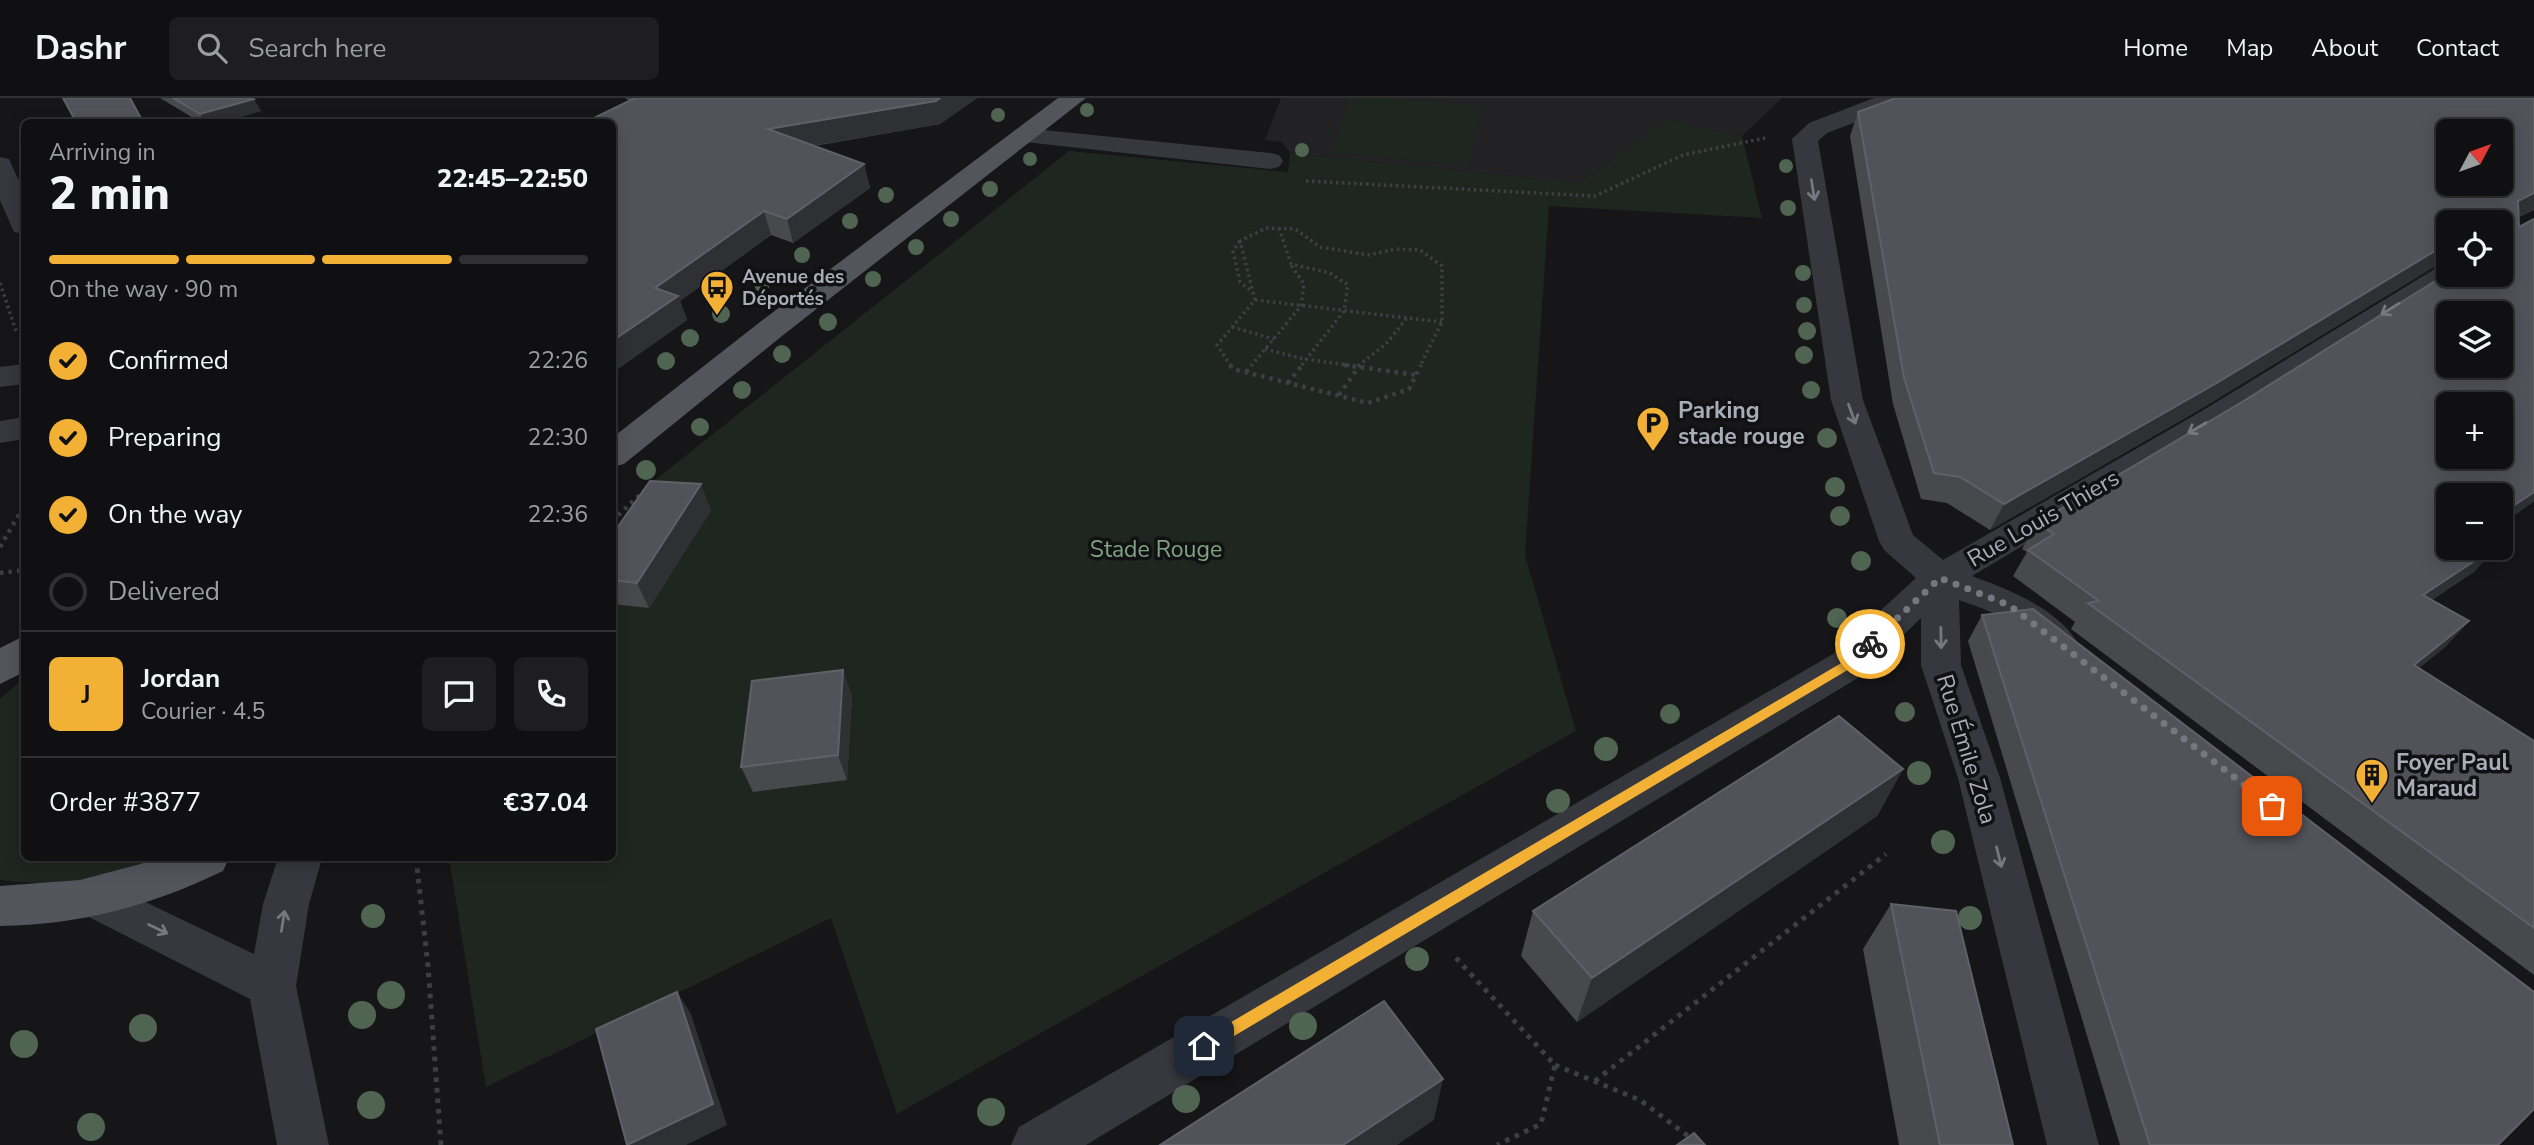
<!DOCTYPE html>
<meta charset="utf-8">
<style>
:root{--surface:#101012;--page:#1e1e20;--text:#f1f3f6;--muted:#9c9d9f;--line:#303032;--accent:#f2b134}
body{margin:0;font-family:"Nunito Sans",sans-serif;background:var(--page);color:var(--text);height:100vh;display:flex;flex-direction:column;font-size:26px;white-space:nowrap}
*{box-sizing:border-box;margin:0}
p{font-size:23px;color:var(--muted)}
.icon{flex:none;width:38px;height:38px;fill:none;stroke:currentColor;stroke-width:2;stroke-linecap:round;stroke-linejoin:round}
.map{position:relative;flex:1;overflow:hidden}
.side{position:absolute;left:21px;top:21px;width:595px;height:742px;display:flex;flex-direction:column;background:var(--surface);border-radius:10px;box-shadow:0 4px 18px #0003,0 0 0 2px var(--line)}
.side>*{flex:none}
.needle{width:46px;rotate:49deg}
.fabs{position:absolute;left:2436px;top:21px;display:grid;gap:14px}
.fabs a{display:grid;place-items:center;width:77px;height:77px;border-radius:10px;background:var(--surface);box-shadow:0 4px 18px #0003,0 0 0 2px var(--line);font-size:35px}
.pin{position:absolute;display:grid;place-items:center;width:60px;height:60px;color:#fff;margin:-30px;border-radius:14px;box-shadow:0 4px 10px #0006}
.courier{position:absolute;display:grid;place-items:center;width:70px;height:70px;margin:-35px;border:5px solid #f2b134;border-radius:50%;background:#fff;color:#222;box-shadow:0 2px 9px #0007}
.summary em{font-style:normal;font-weight:800}
.summary div{display:flex;flex-direction:column-reverse}
.summary{display:flex;align-items:center;justify-content:space-between;height:119px;padding:0 28px}
h1{font-size:46px;font-weight:800;line-height:52px}
.bar{display:grid;grid-template-columns:repeat(4,1fr);gap:10px 7px;align-content:center;height:84px;padding:0 28px}
.bar i{height:9px;border-radius:5px;background:var(--line)}
.bar .selected{background:var(--accent)}
.bar p{grid-column:span 4}
.line{display:flex;align-items:center;gap:18px;padding:0 28px;border-top:2px solid var(--line)}
.line div{flex:1}
.round{display:grid;place-items:center;flex:none;width:74px;height:74px;border-radius:10px;background:var(--page)}
ol{padding:0 28px;list-style:none}
li{display:flex;align-items:center;gap:21px;height:77px}
li p{margin-inline-start:auto}
li .icon{padding:7px;border-radius:50%;background:var(--accent);color:#111;stroke-width:4}
li:last-child{color:var(--muted)}
li i{width:38px;height:38px;border:4px solid var(--line);border-radius:50%}
header{display:flex;align-items:center;gap:42px;box-sizing:border-box;height:98px;padding:0 35px;background:var(--surface);border-bottom:2px solid var(--line)}
header strong{font-size:33px}
nav{display:flex;gap:38px;margin-inline-start:auto;font-size:24px}
.search{width:490px;height:63px;background:var(--page);display:flex;align-items:center;gap:18px;box-sizing:border-box;padding:0 24px;border-radius:10px;color:var(--muted);font-size:26px}
.map>svg:first-child{display:block}
</style>
<header>
<strong>Dashr</strong>
<div class="search"><svg class="icon" aria-label="search" viewBox="0 0 24 24"><circle cx="10" cy="10" r="6"/><path d="M15 15l6 6"/></svg>Search here</div>
<nav><a>Home</a><a>Map</a><a>About</a><a>Contact</a></nav>
</header>
<div class="map">
<svg width="2534" height="1047" viewBox="0 0 2534 1047">
<rect width="100%" height="100%" fill="#161618"/>
<path fill="#222225" d="M1281,0H1782L1742,38L1668,22L1579,85L1290,55L1282,44L1265,42Z"/>
<g fill="#1e261f">
<path d="M1350,0H1392L1481,8L1469,68L1332,54Z"/>
<path d="M1668,22L1742,38L1762,120L1549,108L1525,457L1576,633L897,1016L831,820L486,989L449,760H612L613,442L654,383L1069,53L1288,74L1290,55L1579,85Z"/>
<path d="M24,580V760H167C104,782 67,790 0,782V601Z"/>
</g>
<g fill="none" stroke-linecap="round" stroke-linejoin="round">
<g stroke="#3d3f44" stroke-width="3.5" stroke-dasharray="2.5 3.5" stroke-linecap="butt">
<path d="M1306,83L1595,98L1683,57L1765,40"/>
<path d="M1279,130L1291,166L1330,175L1348,187L1344,213L1301,268"/>
<path d="M1240,143L1233,153L1240,184L1251,193"/>
<path d="M0,185L17,236"/>
<path d="M1255,202L1442,224"/>
<path d="M1232,229L1274,241"/>
<path d="M1265,251L1304,261L1356,268"/>
<path d="M1231,268L1217,247L1255,202L1240,143L1266,130L1295,131L1320,149L1369,157L1396,151L1420,152L1442,168V224L1420,268"/>
<path d="M1251,268L1301,208L1304,186L1291,167"/>
<path d="M1358,268L1386,246L1407,220"/>
</g>
<g stroke="#3d3f44" stroke-width="4.5" stroke-dasharray="3.5 5" stroke-linecap="butt">
<path d="M1230,267L1233,271L1368,305L1409,291L1421,267"/>
<path d="M1344,267L1416,277"/>
<path d="M1246,274L1252,267"/>
<path d="M1288,285L1302,267"/>
<path d="M1339,297L1360,267"/>
<path d="M612,423L644,393"/>
<path d="M0,449L24,408"/>
<path d="M0,475L24,472"/>
</g>
<g stroke="#3d3f44" stroke-width="5" stroke-dasharray="4.5 6" stroke-linecap="butt">
<path d="M416,760L428,868L441,1047"/>
<path d="M1456,860L1555,967L1541,1026L1497,1047"/>
<path d="M1555,967L1640,1002L1700,1047"/>
<path d="M1595,983L1886,756"/>
</g>
<g fill="#37383d" fill-rule="evenodd">
<path d="M1874,0H1909L1906,5L1827,35L1818,43L1863,302L1913,437L1943,462L2200,314L2438,169L2448,166V177H2462L2224,328L1972,478C2007,491 2057,510 2077,544L2071,554C2038,564 2021,532 1996,517C1985,510 1971,507 1959,502L1961,567L2000,680L2099,1047H2047L1958,680L1921,567V520L1861,578L1086,1047H1011L1019,1029L1833,556L1916,480L1884,452L1879,443L1831,302L1792,41L1809,25Z"/>
<path d="M1024,30L1270,55L1279,57L1283,63L1279,69L1270,71L1015,43L1011,38L1015,33Z"/>
<path d="M0,59L9,61L24,94V136L14,134L0,102Z"/>
<path d="M24,266V286L0,289V269Z"/>
<path d="M24,319V341L0,345V323Z"/>
<path d="M278,760H322L309,806L296,888L329,1047H277L250,901L81,815L74,801L81,787L97,781L254,856L263,806Z"/>
</g>
<g fill="#53555c" fill-rule="evenodd">
<path d="M1058,0H1086L782,238L624,366L612,369V340L760,224Z"/>
<path d="M24,538V574L0,586V550Z"/>
<path d="M163,760H229L223,773C151,808 79,827 0,828V788L80,782Z"/>
</g>
</g>
<g fill="#506452">
<circle cx="1087" cy="12" r="7"/>
<circle cx="998" cy="17" r="7"/>
<circle cx="1302" cy="52" r="7"/>
<circle cx="1030" cy="61" r="7"/>
<circle cx="1786" cy="68" r="7"/>
<circle cx="990" cy="91" r="8"/>
<circle cx="886" cy="97" r="8"/>
<circle cx="1788" cy="110" r="8"/>
<circle cx="951" cy="121" r="8"/>
<circle cx="850" cy="123" r="8"/>
<circle cx="916" cy="149" r="8"/>
<circle cx="802" cy="157" r="8"/>
<circle cx="1803" cy="175" r="8"/>
<circle cx="873" cy="181" r="8"/>
<circle cx="762" cy="186" r="8"/>
<circle cx="1804" cy="207" r="8"/>
<circle cx="721" cy="216" r="9"/>
<circle cx="828" cy="224" r="9"/>
<circle cx="1807" cy="233" r="9"/>
<circle cx="690" cy="240" r="9"/>
<circle cx="782" cy="256" r="9"/>
<circle cx="1804" cy="257" r="9"/>
<circle cx="666" cy="263" r="9"/>
<circle cx="742" cy="292" r="9"/>
<circle cx="1811" cy="292" r="9"/>
<circle cx="700" cy="329" r="9"/>
<circle cx="1827" cy="340" r="10"/>
<circle cx="646" cy="372" r="10"/>
<circle cx="1835" cy="389" r="10"/>
<circle cx="1840" cy="418" r="10"/>
<circle cx="1861" cy="463" r="10"/>
<circle cx="1837" cy="520" r="10"/>
<circle cx="1905" cy="614" r="10"/>
<circle cx="1670" cy="616" r="10"/>
<circle cx="1606" cy="651" r="12"/>
<circle cx="1919" cy="675" r="12"/>
<circle cx="1558" cy="703" r="12"/>
<circle cx="1943" cy="744" r="12"/>
<circle cx="373" cy="818" r="12"/>
<circle cx="1970" cy="820" r="12"/>
<circle cx="1417" cy="861" r="12"/>
<circle cx="391" cy="897" r="14"/>
<circle cx="362" cy="917" r="14"/>
<circle cx="1303" cy="928" r="14"/>
<circle cx="143" cy="930" r="14"/>
<circle cx="24" cy="946" r="14"/>
<circle cx="1186" cy="1001" r="14"/>
<circle cx="371" cy="1007" r="14"/>
<circle cx="991" cy="1014" r="14"/>
<circle cx="91" cy="1029" r="14"/>
</g>
<g fill="#47494d">
<path d="M160,0H253L261,13L222,24H200Z"/>
<path d="M625,0H977L940,26L814,48L864,66L870,90L793,145L771,137L680,203L687,222L612,275L630,3Z"/>
<path d="M2534,0V112L2519,119V129L2534,121V403L2501,427V397H2448L2475,473L2432,502L2469,523L2445,549L2419,570L2534,643V877L2071,531L2075,524L2013,478L2027,454L2022,451L2037,425L2501,177V124H2448V164L2437,167L2199,312L1990,432L1947,405L1921,401L1893,306L1850,38L1858,14Z"/>
<path d="M711,412L649,510L612,506V437Z"/>
<path d="M1982,517L2498,1047H2120L1968,543Z"/>
<path d="M852,597L847,682L753,694L741,669Z"/>
<path d="M1903,671L1877,718L1577,924L1521,858L1533,813Z"/>
<path d="M1891,806L2013,1047H1899L1863,851Z"/>
</g>
<g fill="#2f3033">
<path d="M940,0H977L940,26L775,54L768,31Z"/>
<path d="M254,1L261,13L222,24H205L200,16Z"/>
<path d="M864,66L870,90L793,145L787,121Z"/>
<path d="M2534,95V110L2533,112L2501,127L2518,103Z"/>
<path d="M764,113L771,137L680,203L687,222L612,275V243L655,190Z"/>
<path d="M2448,145V164L2437,167L2199,312L1990,432L2004,406Z"/>
<path d="M701,386L711,412L649,510L637,485Z"/>
<path d="M2534,394V403L2501,427V416Z"/>
<path d="M2494,450H2496L2475,473L2401,523L2423,497Z"/>
<path d="M2469,523L2445,549L2391,593L2414,567Z"/>
<path d="M843,572L852,597L847,682L838,657Z"/>
<path d="M1903,671L1877,718L1577,924L1592,880Z"/>
<path d="M677,894L691,916L727,1027L686,1047H629Z"/>
<path d="M1443,981L1434,1022L1397,1047H1343Z"/>
</g>
<g fill="#525359" stroke="#5f6168" stroke-width="2" fill-rule="evenodd">
<path d="M63,0H130L143,24H76Z"/>
<path d="M173,0H253L254,1L200,16Z"/>
<path d="M635,0H940L936,3L768,31L864,66L787,121L764,113L655,190L678,198L612,243V24H586Z"/>
<path d="M1896,0H2534V95L2518,103L2519,129L2534,121V394L2501,416V397H2448V450H2494L2423,497L2469,523L2414,567L2534,643V830L2088,505L2099,503L2028,452L2054,436L2037,425L2242,304L2448,175V177H2501V124H2448V145L2215,286L2004,406L1960,379L1934,375L1904,280L1858,14ZM2448,33H2501V86H2448ZM2448,215H2501V268H2448ZM2448,306H2501V359H2448Z"/>
<path d="M650,383L701,386L637,485L612,482V437Z"/>
<path d="M2033,511L2534,894V1011L2498,1047H2150L1982,517Z"/>
<path d="M843,572L838,657L741,669L752,583Z"/>
<path d="M1839,618L1903,671L1592,880L1533,813Z"/>
<path d="M1891,806L1956,813L2013,1047H1940Z"/>
<path d="M677,894L713,1006L627,1047L596,931Z"/>
<path d="M1384,903L1443,981L1343,1047H1160Z"/>
<path d="M1694,1035L1705,1047H1677Z"/>
</g>
<defs><path id="oneway-shaft" d="M-6 0H5M1.5-3L5.5 0L1.5 3" fill="none" stroke-width="1.6" stroke-linecap="round" stroke-linejoin="round" transform="scale(1.75)"/></defs>
<g stroke="#757881">
<use href="#oneway-shaft" transform="translate(1813 92) rotate(81)"/>
<use href="#oneway-shaft" transform="translate(2390 211) rotate(148)"/>
<use href="#oneway-shaft" transform="translate(1852 316) rotate(70)"/>
<use href="#oneway-shaft" transform="translate(2197 330) rotate(150)"/>
<use href="#oneway-shaft" transform="translate(1941 540) rotate(89)"/>
<use href="#oneway-shaft" transform="translate(1999 759) rotate(76)"/>
<use href="#oneway-shaft" transform="translate(283 823) rotate(-81)"/>
<use href="#oneway-shaft" transform="translate(158 831) rotate(26)"/>
</g>
<path fill="#f2b134" d="M1870,542L1875,546L1874,549L1851,570L1209,953H1199V943L1843,564Z"/>
<g fill="none" stroke-linecap="round" stroke-linejoin="round">
<path stroke="#757880" stroke-width="7" stroke-dasharray="0 12.6" d="M1870,546L1940,480L2009,507L2272,708"/>
</g>
<defs>
<symbol id="bus-pin" viewBox="-11 -11 22 30"><path d="M0 17L-7.5 6A9.5 9.5 0 1 1 7.5 6Z" fill="#f2b134" stroke="#111113"/><path d="M-5-6H5V4H4V6H2V4H-2V6H-4V4H-5ZM-3.5-4V0h7V-4ZM-3.5 1.2v1.5H-2V1.2ZM2 1.2v1.5H3.5V1.2Z" fill="#111"/></symbol>
<symbol id="parking-pin" viewBox="-11 -11 22 30"><path d="M0 17L-7.5 6A9.5 9.5 0 1 1 7.5 6Z" fill="#f2b134" stroke="#111113"/><path d="M-3.5-5.5H1a3.5 3.5 0 0 1 0 7H-1V5.5H-3.5ZM-1-3.4V-.6H.8a1.4 1.4 0 0 0 0-2.8Z" fill="#111"/></symbol>
<symbol id="building-pin" viewBox="-11 -11 22 30"><path d="M0 17L-7.5 6A9.5 9.5 0 1 1 7.5 6Z" fill="#f2b134" stroke="#111113"/><path d="M-4-6H4V6H1V3H-1V6H-4ZM-2.5-4.3h1.7v1.8h-1.7ZM.8-4.3h1.7v1.8H.8ZM-2.5-1h1.7V.8h-1.7ZM.8-1h1.7V.8H.8Z" fill="#111"/></symbol>
</defs>
<g fill-rule="evenodd">
<use href="#bus-pin" x="698" y="170" width="38" height="52"/>
<use href="#parking-pin" x="1634" y="306" width="38" height="52"/>
<use href="#building-pin" x="2353" y="658" width="38" height="52"/>
</g>
<g text-anchor="middle" stroke-width="7" stroke-linejoin="round" paint-order="stroke">
<g font-size="19" font-weight="bold" fill="#a8adb8" stroke="#111113" text-anchor="start">
<text x="742" y="185">Avenue des<tspan x="742" dy="22">Déportés</tspan></text>
</g>
<g font-size="23" font-weight="bold" fill="#a8adb8" stroke="#111113" text-anchor="start">
<text x="1678" y="320">Parking<tspan x="1678" dy="26">stade rouge</tspan></text>
<text x="2396" y="672">Foyer Paul<tspan x="2396" dy="26">Maraud</tspan></text>
</g>
<g font-size="23" fill="#a8adb8" stroke="#111113">
<text transform="translate(2043 420) rotate(-30)" y="8">Rue Louis Thiers</text>
<text transform="translate(1967 651) rotate(73)" y="8">Rue Émile Zola</text>
</g>
<g font-size="23" fill="#7fa381" stroke="#111113">
<text x="1156" y="459">Stade Rouge</text>
</g>
</g>
</svg>
<div class="fabs">
<a><svg class="needle" viewBox="-14 -14 28 28"><path d="M0-13l5 13h-10z" fill="#e53935"/><path d="M0 13l5-13h-10z" fill="#9c9d9f"/></svg></a>
<a><svg class="icon" aria-label="locate" viewBox="0 0 24 24"><circle cx="12" cy="12" r="6"/><path d="M12 2v4M12 18v4M2 12h4M18 12h4"/></svg></a>
<a><svg class="icon" aria-label="layers" viewBox="0 0 24 24"><path d="M12 4l9 5-9 5-9-5zM3 14l9 5 9-5"/></svg></a>
<a>+</a>
<a>−</a>
</div>
<div class="pin" style="left:2272px;top:708px;background:#ea580c"><svg class="icon" aria-label="bag" viewBox="0 0 24 24"><path d="M5 8h14l-1 12H6zM9 8a3 3 0 0 1 6 0"/></svg></div>
<div class="pin" style="left:1204px;top:948px;background:#1f2937"><svg class="icon" aria-label="home" viewBox="0 0 24 24"><path d="M3 11l9-7 9 7M6 9v11h12V9"/></svg></div>
<div class="courier" style="left:1870px;top:546px"><svg class="icon" aria-label="bike" viewBox="0 0 24 24"><circle cx="6" cy="16" r="4"/><circle cx="18" cy="16" r="4"/><path d="M6 16l4-8h5l3 8M10 8l3 8H6M13 5h3"/></svg></div>
<section class="side">
<div class="summary"><div><h1>2 min</h1><p>Arriving in</p></div><em>22:45–22:50</em></div>
<div class="bar"><i class="selected"></i><i class="selected"></i><i class="selected"></i><i></i><p>On the way · 90 m</p></div>
<ol>
<li><svg class="icon" aria-label="check" viewBox="0 0 24 24"><path d="M5 12l5 5 9-10"/></svg>Confirmed<p>22:26</p></li>
<li><svg class="icon" aria-label="check" viewBox="0 0 24 24"><path d="M5 12l5 5 9-10"/></svg>Preparing<p>22:30</p></li>
<li><svg class="icon" aria-label="check" viewBox="0 0 24 24"><path d="M5 12l5 5 9-10"/></svg>On the way<p>22:36</p></li>
<li><i></i>Delivered</li>
</ol>
<div class="line" style="height:126px"><b class="round" style="background:var(--accent);color:#111">J</b><div><b>Jordan</b><p>Courier · 4.5</p></div><a class="round"><svg class="icon" aria-label="chat" viewBox="0 0 24 24"><path d="M4 5h16v11H9l-5 4z"/></svg></a><a class="round"><svg class="icon" aria-label="phone" viewBox="0 0 24 24"><path d="M5 4h4l2 5-3 2q2 4 5 5l2-3 5 2v4C11 20 4 13 5 4z"/></svg></a></div>
<div class="line" style="height:91px"><div>Order #3877</div><b>€37.04</b></div>
</section>
</div>
